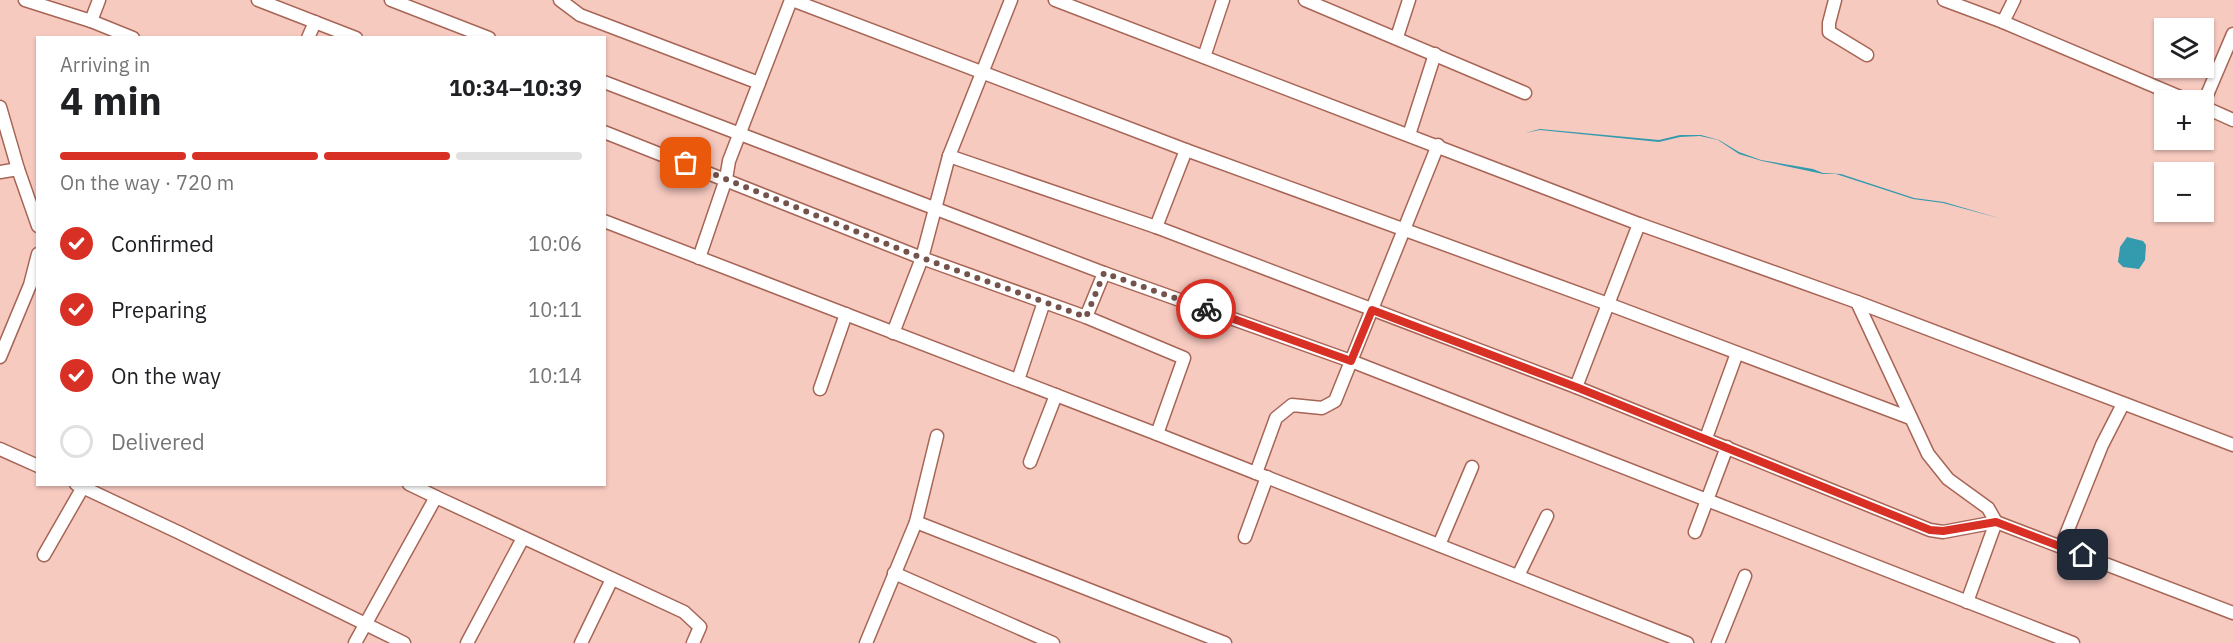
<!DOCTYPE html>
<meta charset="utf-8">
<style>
:root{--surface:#fff;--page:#f6f6f6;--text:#202124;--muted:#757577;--line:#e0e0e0;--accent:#d93025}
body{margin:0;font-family:"IBM Plex Sans",sans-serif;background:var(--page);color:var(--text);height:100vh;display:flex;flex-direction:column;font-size:22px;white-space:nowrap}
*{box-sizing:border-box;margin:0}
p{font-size:20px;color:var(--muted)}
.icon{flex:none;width:33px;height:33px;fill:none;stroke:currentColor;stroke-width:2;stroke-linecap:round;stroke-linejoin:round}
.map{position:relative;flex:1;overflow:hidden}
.drawer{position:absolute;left:36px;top:36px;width:570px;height:450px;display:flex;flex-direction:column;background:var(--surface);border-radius:0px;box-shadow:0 2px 4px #0004}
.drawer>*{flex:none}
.controls{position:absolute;left:2154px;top:18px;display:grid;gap:12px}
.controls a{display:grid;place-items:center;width:60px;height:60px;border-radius:0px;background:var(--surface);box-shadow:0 2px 4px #0004;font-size:30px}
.pin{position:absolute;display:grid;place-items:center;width:51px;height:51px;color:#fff;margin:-26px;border-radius:12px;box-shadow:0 3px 9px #0006}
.courier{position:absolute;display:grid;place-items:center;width:60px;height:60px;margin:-30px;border:4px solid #d93025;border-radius:50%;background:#fff;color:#222;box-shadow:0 2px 8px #0007}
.head em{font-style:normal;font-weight:700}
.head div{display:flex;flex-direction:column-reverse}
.head{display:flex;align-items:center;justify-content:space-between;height:102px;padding:0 24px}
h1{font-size:39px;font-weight:700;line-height:45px}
.bar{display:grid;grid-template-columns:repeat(4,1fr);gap:9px 6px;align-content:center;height:72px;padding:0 24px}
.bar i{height:8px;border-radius:4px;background:var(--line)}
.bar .on{background:var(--accent)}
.bar p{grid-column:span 4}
ol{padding:0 24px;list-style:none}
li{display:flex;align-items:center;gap:18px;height:66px}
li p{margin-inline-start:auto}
li .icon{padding:6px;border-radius:50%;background:var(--accent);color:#fff;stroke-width:4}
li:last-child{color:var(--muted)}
li i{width:33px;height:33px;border:3px solid var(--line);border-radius:50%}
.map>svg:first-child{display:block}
</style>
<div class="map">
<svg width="2233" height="643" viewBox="0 0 2233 643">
<rect width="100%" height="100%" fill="#f7cac0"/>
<g fill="#349aad">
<path d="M1540,129L1659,140L1680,135H1701L1719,140L1739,152L1761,160L1813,169L1823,173L1841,174L1914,198L1944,202L2002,219L1943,203L1913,199L1836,174H1823L1762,161L1739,154L1718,140L1700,136L1680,137L1659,142L1540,130L1525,133Z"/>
<path d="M2127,237L2143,241L2146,245L2145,260L2139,269L2123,267L2118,262L2120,247Z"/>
</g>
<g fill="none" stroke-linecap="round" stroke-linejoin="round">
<defs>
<g id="minor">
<path d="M25,0L91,21L133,38"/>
<path d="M258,0L356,38"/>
<path d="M391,0L489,38"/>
<path d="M560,0L580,15L759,83"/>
<path d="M792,0L1186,150L1608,304L1910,418"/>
<path d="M1055,0L1639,224L1857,302L2233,445"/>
<path d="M1305,0L1525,93"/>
<path d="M1835,0L1829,23V32L1867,55"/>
<path d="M1944,0L2003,22L2187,100"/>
<path d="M91,21L99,0"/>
<path d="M2003,22L2014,0"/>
<path d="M1397,37L1409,0"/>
<path d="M308,38L315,22"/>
<path d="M1204,57L1223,0"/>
<path d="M604,82L1104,273L1351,361L2073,643"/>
<path d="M2204,102L2233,34"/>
<path d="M0,107L18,169L38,226"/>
<path d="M2204,107L2233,120"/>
<path d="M604,132L922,258L1086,317L1104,273"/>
<path d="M1409,135L1435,54"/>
<path d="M949,156L1156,227L1576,387L1930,530L1943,532L1996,522L2233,613"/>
<path d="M0,172L18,169"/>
<path d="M604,221L1157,434L1184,358L1086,317"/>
<path d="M1156,227L1186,150"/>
<path d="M699,258L726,179L729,161L791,0"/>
<path d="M1857,302L1928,454L1948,479L1988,508L1996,522"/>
<path d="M893,333L922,258L949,156L1011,0"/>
<path d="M0,357L30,285L38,254"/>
<path d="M1018,380L1044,302"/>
<path d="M1576,387L1639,224"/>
<path d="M820,389L846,314"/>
<path d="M1157,434L1687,643"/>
<path d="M1706,438L1737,353"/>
<path d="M0,449L38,466"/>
<path d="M1030,462L1056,395"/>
<path d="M1256,473L1276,418L1292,405L1322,408L1335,401L1438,145"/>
<path d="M76,484L180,533L404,643"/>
<path d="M409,484L436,497"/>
<path d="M916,522L1225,643"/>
<path d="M1695,532L1727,447"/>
<path d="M1245,537L1267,477"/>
<path d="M1439,545L1472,467"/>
<path d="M2061,547L2102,445L2123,404"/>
<path d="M44,555L83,487"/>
<path d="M894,573L1053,643"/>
<path d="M1518,576L1547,516"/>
<path d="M1967,602L1996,522"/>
<path d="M355,643L436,497L684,612L700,627L693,643"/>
<path d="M467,643L523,538"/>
<path d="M581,643L612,579"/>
<path d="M866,643L916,522L937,436"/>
<path d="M1718,643L1745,576"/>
</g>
</defs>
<use href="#minor" stroke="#a76556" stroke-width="15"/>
<use href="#minor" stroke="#fff" stroke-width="12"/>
</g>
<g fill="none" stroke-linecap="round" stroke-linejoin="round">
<path stroke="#74534c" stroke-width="6" stroke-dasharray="0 10.8" d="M686,163L922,258L1086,317L1104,273L1206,309"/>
<path stroke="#d93025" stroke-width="8" d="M1206,309L1351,361L1372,310L1576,387L1930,530L1943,531L1996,522L2083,555"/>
</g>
</svg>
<div class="controls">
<a><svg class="icon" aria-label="layers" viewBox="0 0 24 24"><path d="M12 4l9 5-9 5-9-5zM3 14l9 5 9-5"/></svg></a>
<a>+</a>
<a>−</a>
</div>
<div class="pin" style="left:686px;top:163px;background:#ea580c"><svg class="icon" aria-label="bag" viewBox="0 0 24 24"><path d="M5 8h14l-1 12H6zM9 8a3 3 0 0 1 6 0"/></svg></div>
<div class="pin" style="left:2083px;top:555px;background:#1f2937"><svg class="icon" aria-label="home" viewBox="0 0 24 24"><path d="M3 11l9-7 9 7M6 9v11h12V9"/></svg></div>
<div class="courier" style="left:1206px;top:309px"><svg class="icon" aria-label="bike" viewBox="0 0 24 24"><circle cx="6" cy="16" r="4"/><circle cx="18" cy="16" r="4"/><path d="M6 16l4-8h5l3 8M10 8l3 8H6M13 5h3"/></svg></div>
<section class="drawer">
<div class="head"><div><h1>4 min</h1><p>Arriving in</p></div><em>10:34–10:39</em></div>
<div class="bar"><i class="on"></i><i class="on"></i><i class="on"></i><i></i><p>On the way · 720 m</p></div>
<ol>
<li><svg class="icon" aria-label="check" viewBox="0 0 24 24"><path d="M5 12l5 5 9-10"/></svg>Confirmed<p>10:06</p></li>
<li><svg class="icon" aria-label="check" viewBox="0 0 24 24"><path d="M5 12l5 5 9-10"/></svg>Preparing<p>10:11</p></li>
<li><svg class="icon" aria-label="check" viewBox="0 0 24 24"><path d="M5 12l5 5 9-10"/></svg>On the way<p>10:14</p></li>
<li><i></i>Delivered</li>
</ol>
</section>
</div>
